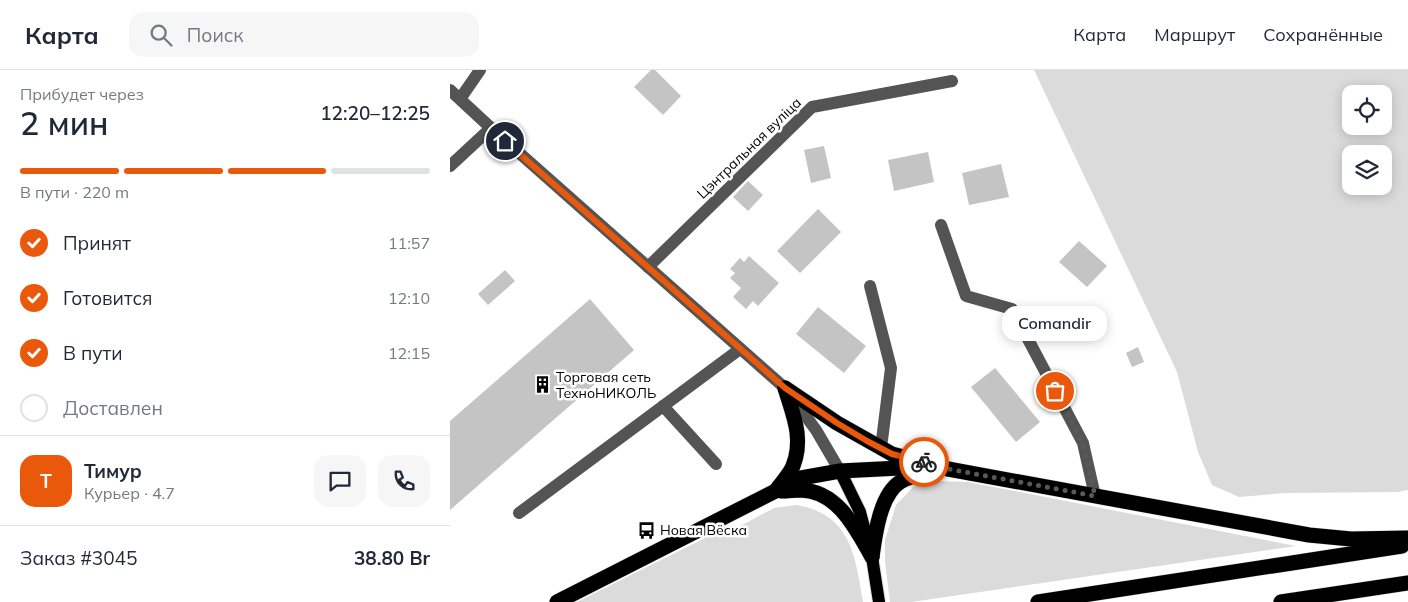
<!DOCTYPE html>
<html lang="ru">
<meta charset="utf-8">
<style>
:root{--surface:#fff;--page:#f6f6f7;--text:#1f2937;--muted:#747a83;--line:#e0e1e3;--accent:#ea580c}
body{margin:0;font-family:Mulish,sans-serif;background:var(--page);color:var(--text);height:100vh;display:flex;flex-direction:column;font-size:19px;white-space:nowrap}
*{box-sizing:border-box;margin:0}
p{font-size:16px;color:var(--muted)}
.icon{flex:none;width:28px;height:28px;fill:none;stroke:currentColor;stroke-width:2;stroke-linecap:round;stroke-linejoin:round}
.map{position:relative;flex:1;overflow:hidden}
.sheet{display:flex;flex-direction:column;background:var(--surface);width:450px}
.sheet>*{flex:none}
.tools{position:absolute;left:892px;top:15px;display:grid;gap:10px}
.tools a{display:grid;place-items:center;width:50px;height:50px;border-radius:10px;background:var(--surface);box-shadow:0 2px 12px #0003;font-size:25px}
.pin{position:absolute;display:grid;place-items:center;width:42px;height:42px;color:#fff;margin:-21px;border:2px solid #fff;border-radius:50%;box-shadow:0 1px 5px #0007}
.courier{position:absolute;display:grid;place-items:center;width:50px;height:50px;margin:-25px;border:4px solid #ea580c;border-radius:50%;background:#fff;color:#222;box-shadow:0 1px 6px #0007}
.bubble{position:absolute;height:35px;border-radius:15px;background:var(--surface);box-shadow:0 2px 12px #0003;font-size:16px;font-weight:600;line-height:35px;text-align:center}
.headline em{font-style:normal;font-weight:600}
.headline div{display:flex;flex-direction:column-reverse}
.headline{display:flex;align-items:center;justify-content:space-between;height:85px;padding:0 20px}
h1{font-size:32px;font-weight:600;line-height:38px}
.bar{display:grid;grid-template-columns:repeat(4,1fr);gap:8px 5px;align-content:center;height:60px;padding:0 20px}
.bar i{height:6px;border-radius:4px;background:var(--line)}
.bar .on{background:var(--accent)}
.bar p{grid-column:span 4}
.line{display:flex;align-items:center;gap:12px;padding:0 20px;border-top:1px solid var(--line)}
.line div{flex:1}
.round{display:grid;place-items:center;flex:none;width:52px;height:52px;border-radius:15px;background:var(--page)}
ol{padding:0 20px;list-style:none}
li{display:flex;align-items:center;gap:15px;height:55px}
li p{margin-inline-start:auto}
li .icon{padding:5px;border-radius:50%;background:var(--accent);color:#fff;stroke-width:4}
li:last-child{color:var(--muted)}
li i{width:28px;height:28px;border:2px solid var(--line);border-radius:50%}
header{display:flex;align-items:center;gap:30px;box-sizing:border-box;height:70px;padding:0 25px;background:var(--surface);border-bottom:1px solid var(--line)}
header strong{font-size:24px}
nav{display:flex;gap:28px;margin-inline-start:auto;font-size:18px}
.search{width:350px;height:45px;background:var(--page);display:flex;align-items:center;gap:12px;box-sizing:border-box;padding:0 18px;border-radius:15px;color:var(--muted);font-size:19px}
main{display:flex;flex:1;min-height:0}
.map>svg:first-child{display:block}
</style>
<header>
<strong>Карта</strong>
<div class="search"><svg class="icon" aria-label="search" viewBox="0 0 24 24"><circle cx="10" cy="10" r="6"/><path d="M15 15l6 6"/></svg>Поиск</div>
<nav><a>Карта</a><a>Маршрут</a><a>Сохранённые</a></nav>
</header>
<main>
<section class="sheet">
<div class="headline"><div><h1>2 мин</h1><p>Прибудет через</p></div><em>12:20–12:25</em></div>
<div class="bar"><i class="on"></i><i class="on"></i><i class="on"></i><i></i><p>В пути · 220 m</p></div>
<ol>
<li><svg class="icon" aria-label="check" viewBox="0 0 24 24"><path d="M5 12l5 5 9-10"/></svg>Принят<p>11:57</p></li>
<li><svg class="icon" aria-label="check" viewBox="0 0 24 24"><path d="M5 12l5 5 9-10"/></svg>Готовится<p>12:10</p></li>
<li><svg class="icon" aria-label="check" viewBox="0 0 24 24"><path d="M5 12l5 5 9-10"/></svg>В пути<p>12:15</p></li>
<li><i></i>Доставлен</li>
</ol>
<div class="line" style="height:90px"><b class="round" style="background:var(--accent);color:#fff">Т</b><div><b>Тимур</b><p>Курьер · 4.7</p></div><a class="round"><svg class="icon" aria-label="chat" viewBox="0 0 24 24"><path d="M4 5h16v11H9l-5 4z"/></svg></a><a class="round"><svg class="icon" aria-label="phone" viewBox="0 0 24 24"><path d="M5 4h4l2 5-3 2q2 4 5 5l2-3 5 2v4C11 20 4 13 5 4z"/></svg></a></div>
<div class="line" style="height:65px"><div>Заказ #3045</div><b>38.80 Br</b></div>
</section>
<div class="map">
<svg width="958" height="532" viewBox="0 0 958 532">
<rect width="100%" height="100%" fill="#fff"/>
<g fill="#dbdbdb" fill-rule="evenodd">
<path d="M584,0H958V420L948,422L835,423L789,427L762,415L748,382L727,302ZM901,24H934V56H901ZM901,84H934V116H901Z"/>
<path d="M485,411L518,412L846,476L461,532H440L435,491V470L446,435L463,417Z"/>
<path d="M346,435C401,444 405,485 413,532H127L277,457L283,460L324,438Z"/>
</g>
<g fill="#c4c4c4">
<path d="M201,0H205L231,26L213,45L184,17Z"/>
<path d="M374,76L381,108L361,113L354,80Z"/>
<path d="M478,82L484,112L444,121L438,90Z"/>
<path d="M551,94L559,127L519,135L512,103Z"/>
<path d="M298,111L313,125L298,141L283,127Z"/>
<path d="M368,139L391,162L350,203L327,181Z"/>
<path d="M629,171L657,196L637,217L609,192Z"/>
<path d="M299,186L329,213L308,236L303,231L296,239L283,227L291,218L280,208L285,203L280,199L290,188L294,192Z"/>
<path d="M55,200L65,211L38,235L28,224Z"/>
<path d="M140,229L184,280L0,440V351Z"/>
<path d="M368,237L416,276L394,303L346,264Z"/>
<path d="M688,277L694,292L682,297L676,283Z"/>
<path d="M545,298L590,352L566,372L521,317Z"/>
</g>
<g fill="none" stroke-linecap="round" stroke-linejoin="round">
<defs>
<path id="major" d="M390,401L410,442L422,487L429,532"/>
<g id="highway">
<path d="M335,318L387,353L442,384L498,399L859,465L901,469L958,468"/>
<path d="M327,419C332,412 340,404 343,396C354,368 343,345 335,318"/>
<path d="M331,421C338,421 344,420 351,420C388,421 406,459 422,487"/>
<path d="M422,487C425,465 430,425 450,412C459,407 469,404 479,402"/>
<path d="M107,532L351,408L390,401L470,397"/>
<path d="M588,532L952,476"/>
<path d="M831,532L958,513"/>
</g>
</defs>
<use href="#major" stroke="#dbdbdb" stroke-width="14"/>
<use href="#highway" stroke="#dbdbdb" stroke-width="16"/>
<g stroke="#545454" stroke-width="12">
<path d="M0,20L41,58L335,318L366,360L390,401"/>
<path d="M10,29L30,0"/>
<path d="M0,96L41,58"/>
<path d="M491,155L516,226L562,239L633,373L645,426"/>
<path d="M198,197L362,37L502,11"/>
<path d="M420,216L441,298L431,378"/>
<path d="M213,336L266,394"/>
<path d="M69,443L290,279"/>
</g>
<use href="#major" stroke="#000" stroke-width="12"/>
<use href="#highway" stroke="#000" stroke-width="15"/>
</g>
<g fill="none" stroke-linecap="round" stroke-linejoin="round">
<path stroke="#595959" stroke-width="5" stroke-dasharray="0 9" d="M474,392L498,399L645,426L633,373L605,321"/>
<path stroke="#ea580c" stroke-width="6" d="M55,71L335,318L387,353L417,371L442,384L474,392"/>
</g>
<defs>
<symbol id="building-bare" viewBox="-9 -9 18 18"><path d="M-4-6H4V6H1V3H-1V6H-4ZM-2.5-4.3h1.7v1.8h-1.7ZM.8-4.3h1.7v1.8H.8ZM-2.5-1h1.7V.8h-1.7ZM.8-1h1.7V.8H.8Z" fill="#000" stroke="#fff" stroke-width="2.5" paint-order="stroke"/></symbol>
<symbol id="bus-bare" viewBox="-9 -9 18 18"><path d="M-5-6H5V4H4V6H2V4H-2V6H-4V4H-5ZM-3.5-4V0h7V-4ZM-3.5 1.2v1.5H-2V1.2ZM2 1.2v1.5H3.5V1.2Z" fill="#000" stroke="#fff" stroke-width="2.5" paint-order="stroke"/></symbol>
</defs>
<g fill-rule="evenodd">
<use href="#building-bare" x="80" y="302" width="25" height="25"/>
<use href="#bus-bare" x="184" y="448" width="25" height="25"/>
</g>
<g text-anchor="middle" stroke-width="5" stroke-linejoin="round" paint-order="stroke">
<g font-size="14" fill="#000" stroke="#fff">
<text transform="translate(299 78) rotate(-44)" y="5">Цэнтральная вуліца</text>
</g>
<g font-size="14" fill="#000" stroke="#fff" text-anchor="start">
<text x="106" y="312">Торговая сеть<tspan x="106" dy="16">ТехноНИКОЛЬ</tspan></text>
<text x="210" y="465">Новая Вёска</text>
</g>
</g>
</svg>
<div class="tools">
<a><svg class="icon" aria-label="locate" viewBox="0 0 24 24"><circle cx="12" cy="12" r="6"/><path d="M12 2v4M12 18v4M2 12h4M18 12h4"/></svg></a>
<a><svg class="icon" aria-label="layers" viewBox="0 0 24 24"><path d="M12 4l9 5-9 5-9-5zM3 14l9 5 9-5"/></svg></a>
</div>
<div class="pin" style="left:605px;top:321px;background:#ea580c"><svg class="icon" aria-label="bag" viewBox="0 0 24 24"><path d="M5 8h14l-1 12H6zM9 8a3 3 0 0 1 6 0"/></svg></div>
<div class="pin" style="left:55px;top:71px;background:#1f2937"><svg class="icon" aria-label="home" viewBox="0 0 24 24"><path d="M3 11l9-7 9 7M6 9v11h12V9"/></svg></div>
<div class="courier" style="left:474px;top:392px"><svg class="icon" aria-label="bike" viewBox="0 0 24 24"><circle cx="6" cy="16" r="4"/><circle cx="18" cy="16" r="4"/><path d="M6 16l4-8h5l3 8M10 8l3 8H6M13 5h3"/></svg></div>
<div class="bubble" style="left:552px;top:236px;width:105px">Comandir</div>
</div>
</main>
